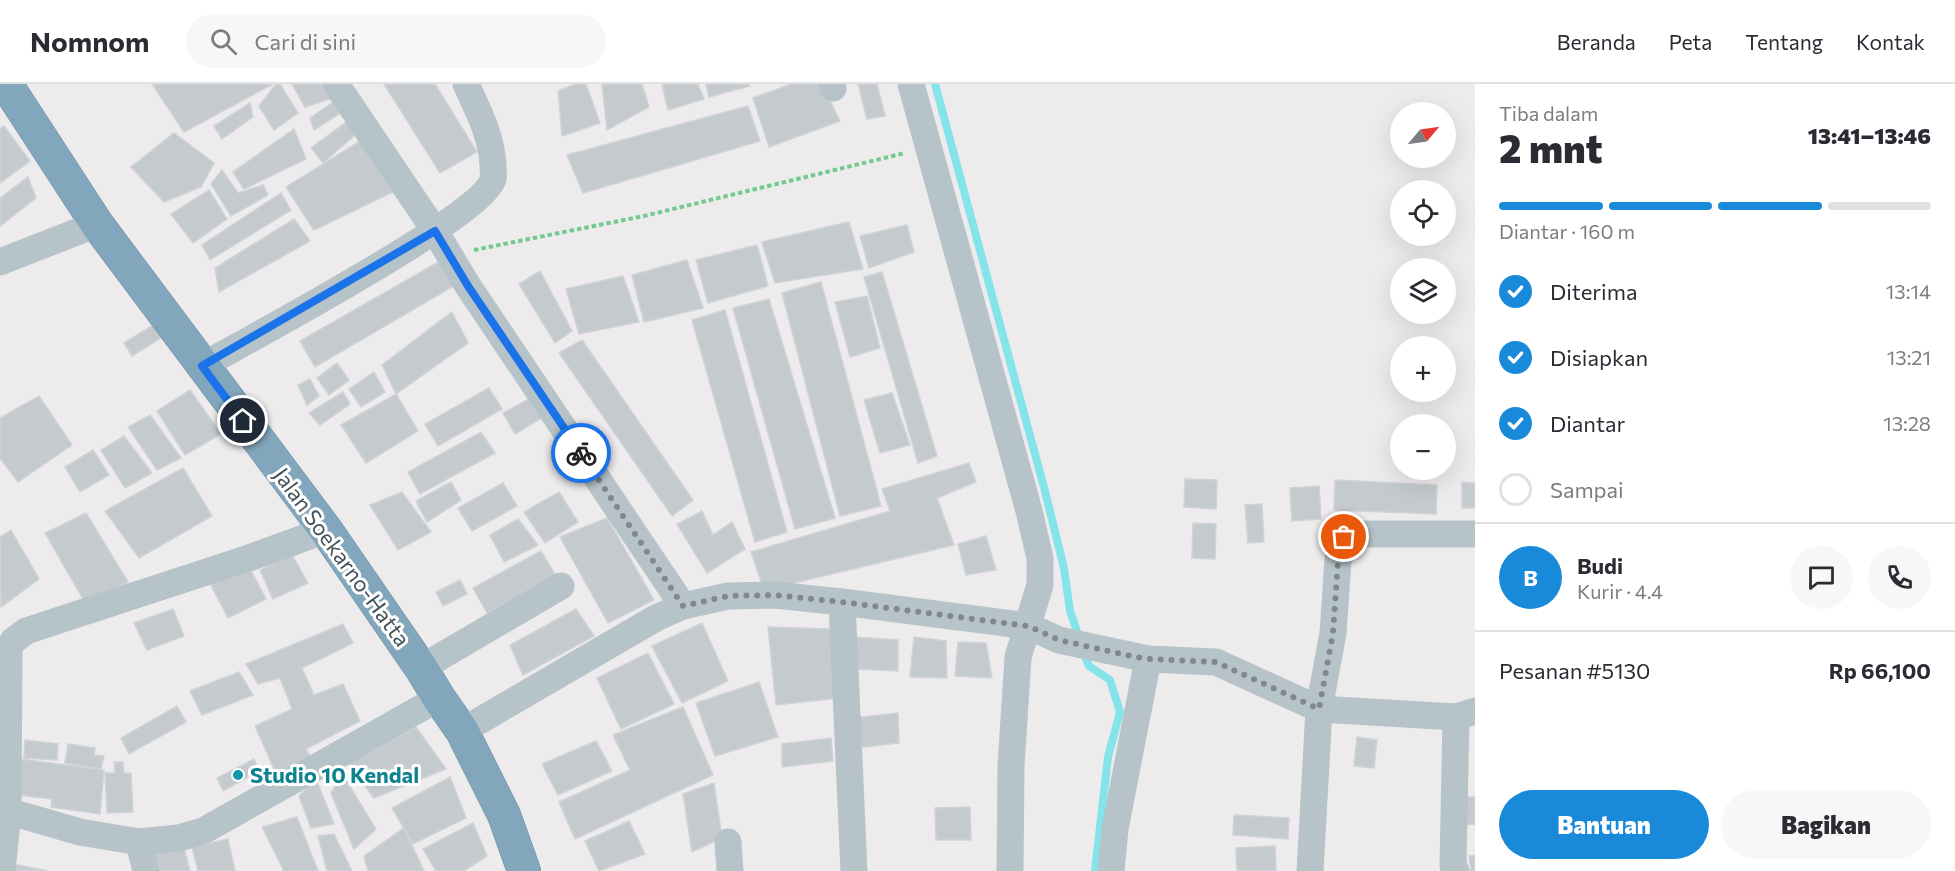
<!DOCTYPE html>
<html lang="id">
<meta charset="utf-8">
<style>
:root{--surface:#fff;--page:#f7f7f7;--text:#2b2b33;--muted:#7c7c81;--line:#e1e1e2;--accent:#198ada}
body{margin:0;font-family:Commissioner,sans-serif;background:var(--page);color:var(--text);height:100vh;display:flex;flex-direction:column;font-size:22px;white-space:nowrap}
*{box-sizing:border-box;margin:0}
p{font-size:20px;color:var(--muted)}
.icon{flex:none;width:33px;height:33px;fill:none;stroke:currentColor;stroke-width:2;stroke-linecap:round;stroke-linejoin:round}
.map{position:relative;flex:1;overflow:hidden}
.side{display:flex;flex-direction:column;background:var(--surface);width:480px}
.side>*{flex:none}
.needle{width:39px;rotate:61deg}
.controls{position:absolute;left:1390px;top:18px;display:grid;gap:12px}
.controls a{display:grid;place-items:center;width:66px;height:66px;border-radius:50%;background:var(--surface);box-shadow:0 6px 24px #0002;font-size:30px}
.pin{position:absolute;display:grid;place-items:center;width:51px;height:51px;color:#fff;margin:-26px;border:3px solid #fff;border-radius:50%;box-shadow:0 2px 6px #0007}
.courier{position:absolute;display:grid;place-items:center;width:60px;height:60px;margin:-30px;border:4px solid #1a73e8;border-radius:50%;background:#fff;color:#222;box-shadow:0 2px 8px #0007}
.headline em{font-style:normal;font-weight:800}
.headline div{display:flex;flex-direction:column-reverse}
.headline{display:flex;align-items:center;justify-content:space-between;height:102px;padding:0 24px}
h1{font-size:39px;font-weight:800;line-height:45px}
.bar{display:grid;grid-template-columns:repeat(4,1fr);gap:9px 6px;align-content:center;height:72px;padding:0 24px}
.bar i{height:8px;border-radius:4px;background:var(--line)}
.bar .selected{background:var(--accent)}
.bar p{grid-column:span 4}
.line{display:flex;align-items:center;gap:15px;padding:0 24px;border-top:2px solid var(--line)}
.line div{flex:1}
.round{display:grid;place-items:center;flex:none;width:63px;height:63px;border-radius:32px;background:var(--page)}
ol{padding:0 24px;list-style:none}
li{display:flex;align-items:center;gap:18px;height:66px}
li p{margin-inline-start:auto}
li .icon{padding:6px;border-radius:50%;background:var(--accent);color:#fff;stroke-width:4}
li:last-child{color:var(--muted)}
li i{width:33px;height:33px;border:3px solid var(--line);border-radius:50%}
.action{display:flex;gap:12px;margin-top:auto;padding:12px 24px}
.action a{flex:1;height:69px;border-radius:36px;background:var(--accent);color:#fff;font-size:24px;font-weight:800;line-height:69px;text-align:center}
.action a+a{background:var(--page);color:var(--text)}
header{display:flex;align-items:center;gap:36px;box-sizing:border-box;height:84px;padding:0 30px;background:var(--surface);border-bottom:2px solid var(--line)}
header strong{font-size:28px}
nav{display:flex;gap:33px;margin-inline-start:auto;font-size:21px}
.search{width:420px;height:54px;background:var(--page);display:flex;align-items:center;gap:15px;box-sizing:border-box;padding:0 21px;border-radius:33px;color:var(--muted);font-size:22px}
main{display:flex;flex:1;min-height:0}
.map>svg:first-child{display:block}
</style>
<header>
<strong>Nomnom</strong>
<div class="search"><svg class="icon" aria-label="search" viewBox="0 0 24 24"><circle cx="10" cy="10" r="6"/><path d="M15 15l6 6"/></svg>Cari di sini</div>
<nav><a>Beranda</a><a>Peta</a><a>Tentang</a><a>Kontak</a></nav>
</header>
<main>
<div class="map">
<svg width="1475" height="787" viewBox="0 0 1475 787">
<rect width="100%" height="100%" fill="#eeebec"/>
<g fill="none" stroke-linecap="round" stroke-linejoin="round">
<g stroke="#85e4ea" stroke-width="8">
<path d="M935,0L1045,407L1064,484L1070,527L1080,556"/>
<path d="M1083,567L1089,582L1110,596L1120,628L1108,673L1095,787"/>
</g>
</g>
<g fill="#c5cacf" stroke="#cfd3d7" stroke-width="1.5">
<path d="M152,0H273L184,48Z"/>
<path d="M276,0H280L298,29L274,46L259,22Z"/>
<path d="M292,0H321L330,15L305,23Z"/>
<path d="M384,0H435L477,68L440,89Z"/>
<path d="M575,0H586L600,39L562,52L558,7Z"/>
<path d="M602,0H642L649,23L607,46Z"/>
<path d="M662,0H698L704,15L668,26Z"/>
<path d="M706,0H749L750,2L709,13Z"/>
<path d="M791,0H822L840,37L769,63L753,14Z"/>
<path d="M858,0H877L885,32L867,35Z"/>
<path d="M336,16L342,28L314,46L310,34Z"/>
<path d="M250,19L253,33L222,55L214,42Z"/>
<path d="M748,22L760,57L583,109L567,71Z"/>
<path d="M348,37L355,51L323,79L311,64Z"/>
<path d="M4,42L30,77L0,99V45Z"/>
<path d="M294,45L306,75L244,105L233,88Z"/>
<path d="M174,49L214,79L201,103L164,118L131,83Z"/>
<path d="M360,57L393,108L314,146L286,103Z"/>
<path d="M222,86L238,109L263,101L268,111L231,132L211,100Z"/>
<path d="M28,93L36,114L0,142V114Z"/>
<path d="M209,106L227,135L193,159L171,130Z"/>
<path d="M281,109L291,126L210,176L202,161Z"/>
<path d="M294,135L310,157L219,208L215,184Z"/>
<path d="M849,138L863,185L775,199L762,158Z"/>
<path d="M907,141L914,168L869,184L860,152Z"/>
<path d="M757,161L768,202L708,219L696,176Z"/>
<path d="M442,176L457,200L315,283L300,257Z"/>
<path d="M687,176L703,224L644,238L632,191Z"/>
<path d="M540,187L572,247L555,259L519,200Z"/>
<path d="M882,188L937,372L918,379L864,193Z"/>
<path d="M623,192L639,238L579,250L566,205Z"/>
<path d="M821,198L881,422L840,432L782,209Z"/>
<path d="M867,212L880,264L850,273L835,218Z"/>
<path d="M769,215L835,434L795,445L733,224Z"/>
<path d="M725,226L787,448L755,458L692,236Z"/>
<path d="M452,228L468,259L396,310L382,281Z"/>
<path d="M153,241L161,254L132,272L124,259Z"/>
<path d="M582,256L693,416L672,432L559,269Z"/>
<path d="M337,279L349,296L329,311L317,294Z"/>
<path d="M374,288L385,308L361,323L349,305Z"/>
<path d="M310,295L319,312L307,321L298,301Z"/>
<path d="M489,304L502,325L438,362L425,340Z"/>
<path d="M190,306L221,350L185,371L157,327Z"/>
<path d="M343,308L350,320L320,341L309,329Z"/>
<path d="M892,309L910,361L880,369L864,316Z"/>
<path d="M396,310L418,347L366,379L341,341Z"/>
<path d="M39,312L72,361L18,398L0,374V334Z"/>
<path d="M534,312L547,331L515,350L503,329Z"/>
<path d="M150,331L181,374L157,386L128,343Z"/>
<path d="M481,348L495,369L420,410L408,388Z"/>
<path d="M124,352L152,389L125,404L101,366Z"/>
<path d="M93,366L109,391L80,408L65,383Z"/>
<path d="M969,379L976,398L937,414L954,461L764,506L751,468L890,427L882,405Z"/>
<path d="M183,384L212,432L139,474L105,427Z"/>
<path d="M1185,395L1217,396L1216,425L1184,423Z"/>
<path d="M1335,396L1437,401L1436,430L1334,426Z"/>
<path d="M451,398L461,416L427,438L416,417Z"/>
<path d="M1462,398L1475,399V424H1462Z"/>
<path d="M503,399L517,422L472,447L458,424Z"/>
<path d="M1319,402L1321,435L1292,437L1290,404Z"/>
<path d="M402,408L431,448L398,466L370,421Z"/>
<path d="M559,408L578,438L545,459L524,428Z"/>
<path d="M1262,420L1264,458L1248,459L1245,421Z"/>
<path d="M702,427L713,451L732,438L745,465L707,489L677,440Z"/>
<path d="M86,429L128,498L86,520L45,449Z"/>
<path d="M607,434L654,516L608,539L560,453Z"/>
<path d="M518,435L538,461L504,478L490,451Z"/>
<path d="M1193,439L1216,440L1215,475L1192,474Z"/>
<path d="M11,446L39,495L1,523L0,453Z"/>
<path d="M986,452L996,486L966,491L958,460Z"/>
<path d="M541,467L556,492L487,529L473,504Z"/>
<path d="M292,471L308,499L273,515L260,486Z"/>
<path d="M249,483L266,515L228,534L211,501Z"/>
<path d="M460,496L467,510L443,522L436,508Z"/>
<path d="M173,525L184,552L147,566L134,539Z"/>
<path d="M576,525L594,552L523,591L510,561Z"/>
<path d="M702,539L728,597L682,619L652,562Z"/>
<path d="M343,540L353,559L302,584L314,611L343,600L360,637L306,665L313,677L278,694L255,642L292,625L280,594L258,600L246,580Z"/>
<path d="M768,543L831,545L839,614L776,621Z"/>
<path d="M853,553L898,556V587L855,585Z"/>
<path d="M914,553L946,557L947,594L910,593Z"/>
<path d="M958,558L986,559L992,594L955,592Z"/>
<path d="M648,569L674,620L621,645L597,594Z"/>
<path d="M239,588L253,611L202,631L190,607Z"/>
<path d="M759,598L778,653L715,672L696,619Z"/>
<path d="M177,622L186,638L129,670L121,654Z"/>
<path d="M683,623L713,691L575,755L559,718L630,686L613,651Z"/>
<path d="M898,629L899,659L855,664L853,634Z"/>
<path d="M416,643L446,685L374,714L348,679Z"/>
<path d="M1357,653L1377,656L1374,684L1354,682Z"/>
<path d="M831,654L833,677L782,683V660Z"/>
<path d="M25,656L58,660L57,676L24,674Z"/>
<path d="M596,657L612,687L558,711L542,680Z"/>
<path d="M68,660L95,664L94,671L104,672L101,685L65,679Z"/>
<path d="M13,674L104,686L100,730L51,723L52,715L18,711Z"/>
<path d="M254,675L259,687L223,707L217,694Z"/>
<path d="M114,678H123L124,689H131L133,728L107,729L105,689H115Z"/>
<path d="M343,691L376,745L354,765L331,709Z"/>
<path d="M450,693L466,734L413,760L392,724Z"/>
<path d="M316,695L334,740L311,744L299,712Z"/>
<path d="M714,699L722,754L692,768L683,710Z"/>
<path d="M1462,713H1475V740L1464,741Z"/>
<path d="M970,723L971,756H936L935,724Z"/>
<path d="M1234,731L1289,734L1288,755L1233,751Z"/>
<path d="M297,733L318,787H284L262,743Z"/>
<path d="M629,737L645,770L599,787L585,757Z"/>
<path d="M473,739L487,772L464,787H436L423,765Z"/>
<path d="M404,744L424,787H368L364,772Z"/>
<path d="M334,750L352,787H327L318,752Z"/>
<path d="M228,755L235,787H198L192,763Z"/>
<path d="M183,760L190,787H160L155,768Z"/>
<path d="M1275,762L1276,787H1237L1236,764Z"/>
<path d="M1475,771V787H1471L1469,772Z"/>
<path d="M8,779L48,787H7Z"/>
</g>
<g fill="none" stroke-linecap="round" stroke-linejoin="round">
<defs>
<path id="highway" d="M6,0L97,140L326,446L421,584L439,614L462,647L504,731L524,787"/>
</defs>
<use href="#highway" stroke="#6e91a7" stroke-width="34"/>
<path stroke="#71cb91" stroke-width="4" stroke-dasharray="4.5 3" stroke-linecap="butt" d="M474,166L644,132L905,69"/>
<g stroke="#b6c3c8" stroke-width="27">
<path d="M336,0L435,147L468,202L683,522"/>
<path d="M832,0L833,4"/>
<path d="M911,0L1029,427L1040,474V501L1018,573L1011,682L1010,787"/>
<path d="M0,178L97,140"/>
<path d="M202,282C248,256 482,132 493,95C494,92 493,86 493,82C492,52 478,27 466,0"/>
<path d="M842,518L854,787"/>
<path d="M421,584L561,502"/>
<path d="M1456,633L1453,782L1456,787"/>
<path d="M462,647L656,534L683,522L728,512L775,511L842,518L1028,542L1059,556L1148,575L1216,578L1319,625L1456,633L1475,627"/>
<path d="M0,725L80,748L139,758L179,754L203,747L439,614"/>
<path d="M139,758L146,787"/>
<path d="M728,758L730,787"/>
<path d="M2,787L8,728L9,565L13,557L26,547L249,474L326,446"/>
<path d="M1111,787L1115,745L1148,575"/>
<path d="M1310,787L1319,625L1333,549L1339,462L1344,453L1350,450H1475"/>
</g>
<use href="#highway" stroke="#82a6bb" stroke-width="33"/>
</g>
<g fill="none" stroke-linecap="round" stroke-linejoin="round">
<path stroke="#80888c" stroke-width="6" stroke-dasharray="0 10.8" d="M581,369L683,522L728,512L775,511L842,518L1028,542L1059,556L1126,571L1148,575L1216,578L1319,625L1333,549L1339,462L1344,453"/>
<path stroke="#1a73e8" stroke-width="8" d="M243,337L202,282L435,147L468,202L581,369"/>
</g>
<circle fill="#0f9aa8" stroke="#fff" stroke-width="2" cx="238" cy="691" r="6"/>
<g text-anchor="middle" stroke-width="6" stroke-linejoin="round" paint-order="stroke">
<g font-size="22" fill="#445258" stroke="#fff">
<text transform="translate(342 473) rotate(54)" y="8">Jalan Soekarno-Hatta</text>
</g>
<g font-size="22" font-weight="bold" fill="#0d838f" stroke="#fff" text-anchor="start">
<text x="250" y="699">Studio 10 Kendal</text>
</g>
</g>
</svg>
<div class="controls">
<a><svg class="needle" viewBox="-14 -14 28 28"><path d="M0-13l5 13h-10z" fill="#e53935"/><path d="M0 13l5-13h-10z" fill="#7c7c81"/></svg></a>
<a><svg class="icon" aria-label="locate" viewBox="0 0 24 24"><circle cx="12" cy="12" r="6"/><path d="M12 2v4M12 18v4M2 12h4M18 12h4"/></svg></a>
<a><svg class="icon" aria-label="layers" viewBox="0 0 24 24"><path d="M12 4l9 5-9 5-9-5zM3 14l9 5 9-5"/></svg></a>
<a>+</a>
<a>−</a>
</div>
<div class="pin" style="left:1344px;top:453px;background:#ea580c"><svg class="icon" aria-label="bag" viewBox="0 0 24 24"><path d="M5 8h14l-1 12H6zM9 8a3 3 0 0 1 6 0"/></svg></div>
<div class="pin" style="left:243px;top:337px;background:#1f2937"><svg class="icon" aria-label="home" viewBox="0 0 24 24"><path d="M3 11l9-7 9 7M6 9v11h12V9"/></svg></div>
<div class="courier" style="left:581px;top:369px"><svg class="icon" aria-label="bike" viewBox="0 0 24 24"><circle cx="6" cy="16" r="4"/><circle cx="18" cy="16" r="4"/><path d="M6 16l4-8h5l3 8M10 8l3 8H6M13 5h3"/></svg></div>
</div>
<section class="side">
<div class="headline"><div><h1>2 mnt</h1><p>Tiba dalam</p></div><em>13:41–13:46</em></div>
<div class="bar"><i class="selected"></i><i class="selected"></i><i class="selected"></i><i></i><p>Diantar · 160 m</p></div>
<ol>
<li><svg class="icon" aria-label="check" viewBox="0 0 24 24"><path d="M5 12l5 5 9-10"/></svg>Diterima<p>13:14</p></li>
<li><svg class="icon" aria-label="check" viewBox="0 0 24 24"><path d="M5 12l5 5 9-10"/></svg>Disiapkan<p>13:21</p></li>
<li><svg class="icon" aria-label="check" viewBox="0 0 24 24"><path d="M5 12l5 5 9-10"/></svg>Diantar<p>13:28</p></li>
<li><i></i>Sampai</li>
</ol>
<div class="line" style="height:108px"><b class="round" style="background:var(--accent);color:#fff">B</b><div><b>Budi</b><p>Kurir · 4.4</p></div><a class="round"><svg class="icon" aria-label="chat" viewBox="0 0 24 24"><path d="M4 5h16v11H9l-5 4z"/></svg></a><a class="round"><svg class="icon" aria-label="phone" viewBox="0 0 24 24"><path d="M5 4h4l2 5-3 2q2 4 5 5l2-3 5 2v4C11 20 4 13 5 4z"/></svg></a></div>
<div class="line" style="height:78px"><div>Pesanan #5130</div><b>Rp 66,100</b></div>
<div class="action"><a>Bantuan</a><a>Bagikan</a></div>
</section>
</main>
